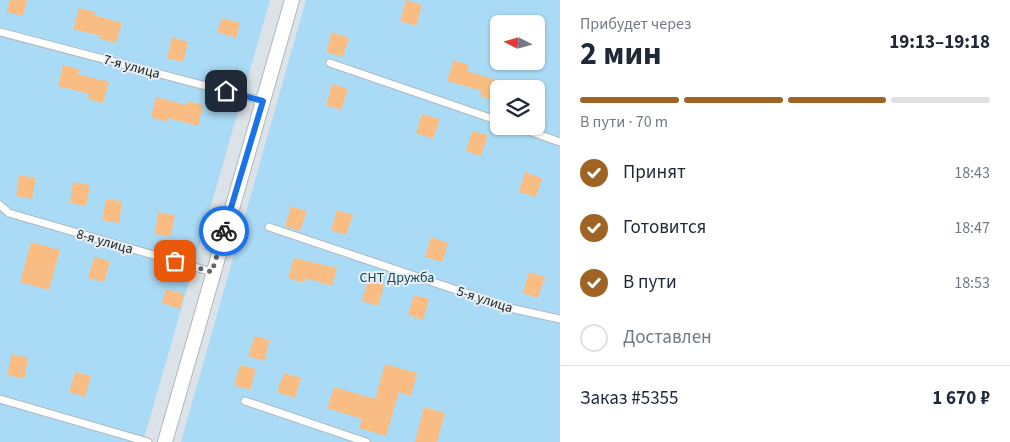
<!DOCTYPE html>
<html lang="ru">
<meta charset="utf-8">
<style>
:root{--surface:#fff;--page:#f2f2f3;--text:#1f2937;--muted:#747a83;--line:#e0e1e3;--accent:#9f6424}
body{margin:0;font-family:"Source Sans 3",sans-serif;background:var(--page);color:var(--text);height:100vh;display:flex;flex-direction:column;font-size:19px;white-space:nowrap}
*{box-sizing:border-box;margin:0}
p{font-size:16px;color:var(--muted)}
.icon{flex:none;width:28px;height:28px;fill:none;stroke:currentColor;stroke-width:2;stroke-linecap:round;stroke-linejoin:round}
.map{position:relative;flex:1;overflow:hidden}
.sheet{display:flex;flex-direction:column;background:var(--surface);width:450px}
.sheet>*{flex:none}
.needle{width:32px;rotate:276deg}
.controls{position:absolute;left:490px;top:15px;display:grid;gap:10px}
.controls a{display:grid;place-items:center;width:55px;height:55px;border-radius:8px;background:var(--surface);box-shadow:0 1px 4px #0004;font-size:25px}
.pin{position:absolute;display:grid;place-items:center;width:42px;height:42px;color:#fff;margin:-21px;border-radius:10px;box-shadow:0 2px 8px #0006}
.courier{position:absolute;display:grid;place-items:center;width:50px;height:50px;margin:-25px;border:4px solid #1a73e8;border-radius:50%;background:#fff;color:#222;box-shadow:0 1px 6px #0007}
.summary em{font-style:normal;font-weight:700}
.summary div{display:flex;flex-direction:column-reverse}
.summary{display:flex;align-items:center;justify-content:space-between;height:85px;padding:0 20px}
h1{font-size:32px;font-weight:700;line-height:38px}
.bar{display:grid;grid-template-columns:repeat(4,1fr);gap:8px 5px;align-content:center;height:60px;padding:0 20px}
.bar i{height:6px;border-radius:4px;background:var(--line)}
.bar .active{background:var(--accent)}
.bar p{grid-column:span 4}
.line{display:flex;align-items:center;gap:12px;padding:0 20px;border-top:1px solid var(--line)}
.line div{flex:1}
ol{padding:0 20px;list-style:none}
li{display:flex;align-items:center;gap:15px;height:55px}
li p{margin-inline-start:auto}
li .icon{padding:5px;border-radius:50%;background:var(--accent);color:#fff;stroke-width:4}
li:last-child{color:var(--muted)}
li i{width:28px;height:28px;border:2px solid var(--line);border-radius:50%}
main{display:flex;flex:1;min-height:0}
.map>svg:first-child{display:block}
</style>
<main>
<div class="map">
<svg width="560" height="442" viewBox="0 0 560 442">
<rect width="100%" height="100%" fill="#dbe3e8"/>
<g fill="#aadbf6" fill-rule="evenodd">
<path d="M0,0H270L143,442H0Z"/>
<path d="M306,0H560V442H181ZM499,24H536V61H499ZM499,89H536V126H499Z"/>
</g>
<g fill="#f9bd84">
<path d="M10,0H27L23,16L7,12Z"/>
<path d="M406,0L422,5L416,26L400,21Z"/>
<path d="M79,8L95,12L94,15L122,23L116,43L100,39L101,36L73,29Z"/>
<path d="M222,18L240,23L236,38L217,32Z"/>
<path d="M332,32L349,38L343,57L326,52Z"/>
<path d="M172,37L188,42L183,62L167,58Z"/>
<path d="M454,60L469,65L467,71L503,82L501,89H499L497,102L480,96L482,91L447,81Z"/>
<path d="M63,65L79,69L78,74L109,82L103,103L88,99L89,94L58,86Z"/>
<path d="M332,84L348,89L341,110L326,105Z"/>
<path d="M156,97L187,105L188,101L203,105L198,126L168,118L167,122L151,117Z"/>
<path d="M422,114L440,119L433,139L416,133Z"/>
<path d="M472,131L488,135L481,156L466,151Z"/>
<path d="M525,172L542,178L536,197L519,192Z"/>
<path d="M19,175L36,178L32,199L16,196Z"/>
<path d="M73,182L90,185L86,206L70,203Z"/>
<path d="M106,199L122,201L119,223L102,220Z"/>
<path d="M291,206L307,211L300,231L285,226Z"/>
<path d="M337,210L353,215L346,235L331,230Z"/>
<path d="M158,212L175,215L171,236L155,234Z"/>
<path d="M431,237L448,243L442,262L425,257Z"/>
<path d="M31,242L60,250L49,290L20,282Z"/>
<path d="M94,257L110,261L104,282L88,278Z"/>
<path d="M294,258L337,268L332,286L305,278L304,283L288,278Z"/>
<path d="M529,272L545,277L538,298L523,293Z"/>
<path d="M368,280L384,285L378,306L362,301Z"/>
<path d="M166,289L184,294L180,309L162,303Z"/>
<path d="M414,295L429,299L423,320L408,315Z"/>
<path d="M255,336L270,340L264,361L248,356Z"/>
<path d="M12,354L28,358L24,379L7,375Z"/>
<path d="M385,364L417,373L411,396L399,392L386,436L359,428L362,419L327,408L334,387L375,399Z"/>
<path d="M240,365L256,369L250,390L234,385Z"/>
<path d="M75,372L91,376L85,397L69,392Z"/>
<path d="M284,373L301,378L295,398L277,392Z"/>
<path d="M424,407L445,413L437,442H415Z"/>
</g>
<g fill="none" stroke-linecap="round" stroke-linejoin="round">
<defs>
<g id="service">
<path d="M0,32L263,101"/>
<path d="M330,63L499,121"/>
<path d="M514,126L560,142"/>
<path d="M0,205L9,213L212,272"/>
<path d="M269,227L510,308L560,319"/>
<path d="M0,399L148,442"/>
<path d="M245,401L366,442"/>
</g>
<path id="minor" d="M165,442L292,0"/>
</defs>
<use href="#service" stroke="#afb8bc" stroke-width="9"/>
<use href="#minor" stroke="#afb8bc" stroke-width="16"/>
<use href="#service" stroke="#fff" stroke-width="7"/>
<use href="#minor" stroke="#fff" stroke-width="14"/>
</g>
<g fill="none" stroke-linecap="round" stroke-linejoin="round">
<path stroke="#62686a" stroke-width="5" stroke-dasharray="0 9" d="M175,261L212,272L224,231"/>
<path stroke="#1a73e8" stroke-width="6" d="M224,231L263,101L226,91"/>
</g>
<g text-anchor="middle" stroke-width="4" stroke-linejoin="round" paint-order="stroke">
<g font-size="14" fill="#212526" stroke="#e8f0f5">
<text transform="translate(132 66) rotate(15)" y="5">7-я улица</text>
<text transform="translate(105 241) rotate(16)" y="5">8-я улица</text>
<text transform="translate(485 299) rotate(18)" y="5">5-я улица</text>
</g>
<g font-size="14" fill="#114156" stroke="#e8f0f5">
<text x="397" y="282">СНТ Дружба</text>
</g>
</g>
</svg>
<div class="controls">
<a><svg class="needle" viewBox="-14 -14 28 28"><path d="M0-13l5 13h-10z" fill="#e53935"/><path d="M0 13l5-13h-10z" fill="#747a83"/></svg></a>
<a><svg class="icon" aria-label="layers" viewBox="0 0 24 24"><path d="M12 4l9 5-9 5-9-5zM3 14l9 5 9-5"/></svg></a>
</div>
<div class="pin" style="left:175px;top:261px;background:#ea580c"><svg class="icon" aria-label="bag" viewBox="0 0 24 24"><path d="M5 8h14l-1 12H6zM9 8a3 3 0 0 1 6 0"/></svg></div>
<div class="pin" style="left:226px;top:91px;background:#1f2937"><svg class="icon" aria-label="home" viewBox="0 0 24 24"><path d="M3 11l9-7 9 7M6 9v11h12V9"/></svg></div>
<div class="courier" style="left:224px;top:231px"><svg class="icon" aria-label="bike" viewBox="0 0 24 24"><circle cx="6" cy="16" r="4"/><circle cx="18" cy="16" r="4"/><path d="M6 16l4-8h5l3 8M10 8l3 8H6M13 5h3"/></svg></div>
</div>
<section class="sheet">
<div class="summary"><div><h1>2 мин</h1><p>Прибудет через</p></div><em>19:13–19:18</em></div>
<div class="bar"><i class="active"></i><i class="active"></i><i class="active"></i><i></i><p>В пути · 70 m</p></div>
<ol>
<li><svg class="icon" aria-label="check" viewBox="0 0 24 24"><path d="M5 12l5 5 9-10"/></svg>Принят<p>18:43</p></li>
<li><svg class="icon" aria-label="check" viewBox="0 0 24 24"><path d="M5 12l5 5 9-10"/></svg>Готовится<p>18:47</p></li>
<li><svg class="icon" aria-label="check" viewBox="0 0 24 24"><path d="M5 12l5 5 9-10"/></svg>В пути<p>18:53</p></li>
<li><i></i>Доставлен</li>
</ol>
<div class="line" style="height:65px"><div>Заказ #5355</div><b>1 670 ₽</b></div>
</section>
</main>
